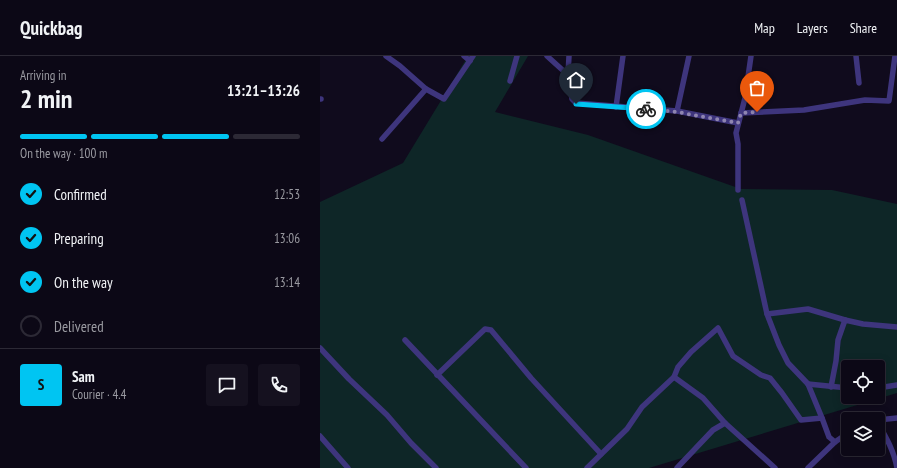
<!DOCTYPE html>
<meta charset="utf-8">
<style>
:root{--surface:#0c0816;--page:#15111f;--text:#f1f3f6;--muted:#9a9aa1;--line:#2c2935;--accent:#00c5f2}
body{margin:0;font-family:"PT Sans Narrow",sans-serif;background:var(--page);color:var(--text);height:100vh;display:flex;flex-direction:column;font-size:15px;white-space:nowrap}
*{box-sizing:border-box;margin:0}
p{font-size:13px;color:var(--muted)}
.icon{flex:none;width:22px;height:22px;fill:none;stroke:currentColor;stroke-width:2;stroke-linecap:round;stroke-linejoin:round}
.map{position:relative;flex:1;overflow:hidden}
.panel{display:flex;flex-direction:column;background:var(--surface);width:320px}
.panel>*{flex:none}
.tools{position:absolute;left:521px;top:304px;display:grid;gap:8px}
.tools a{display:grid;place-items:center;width:44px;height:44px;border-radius:4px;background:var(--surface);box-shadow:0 2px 10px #0003,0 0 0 1px var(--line);font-size:20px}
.pin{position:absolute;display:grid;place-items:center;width:34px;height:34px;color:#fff;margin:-41px -17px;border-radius:50% 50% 50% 0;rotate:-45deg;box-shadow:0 0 4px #0007}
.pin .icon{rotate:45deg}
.courier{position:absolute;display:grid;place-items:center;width:40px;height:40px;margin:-20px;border:3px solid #00c5f2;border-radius:50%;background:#fff;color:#222;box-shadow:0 1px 5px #0007}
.headline em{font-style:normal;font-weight:800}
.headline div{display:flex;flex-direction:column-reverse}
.headline{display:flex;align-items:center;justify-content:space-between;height:68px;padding:0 20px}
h1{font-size:26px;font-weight:800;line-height:30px}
.bar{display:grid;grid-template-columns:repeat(4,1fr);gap:6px 4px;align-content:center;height:48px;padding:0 20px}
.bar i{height:5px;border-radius:3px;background:var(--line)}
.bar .selected{background:var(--accent)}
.bar p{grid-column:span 4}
.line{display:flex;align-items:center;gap:10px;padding:0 20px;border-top:1px solid var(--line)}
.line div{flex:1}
.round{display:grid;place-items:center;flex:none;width:42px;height:42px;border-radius:4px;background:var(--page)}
ol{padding:0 20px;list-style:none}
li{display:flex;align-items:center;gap:12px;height:44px}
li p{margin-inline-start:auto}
li .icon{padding:4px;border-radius:50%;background:var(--accent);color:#111;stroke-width:4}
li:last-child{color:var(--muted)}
li i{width:22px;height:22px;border:2px solid var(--line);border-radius:50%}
header{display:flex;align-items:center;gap:24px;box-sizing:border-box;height:56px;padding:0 20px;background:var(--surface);border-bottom:1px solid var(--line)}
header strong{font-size:19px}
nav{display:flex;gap:22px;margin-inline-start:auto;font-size:14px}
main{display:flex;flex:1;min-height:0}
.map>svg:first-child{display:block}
</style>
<header>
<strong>Quickbag</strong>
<nav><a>Map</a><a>Layers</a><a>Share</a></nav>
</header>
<main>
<section class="panel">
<div class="headline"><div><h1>2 min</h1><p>Arriving in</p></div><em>13:21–13:26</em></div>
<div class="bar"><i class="selected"></i><i class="selected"></i><i class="selected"></i><i></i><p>On the way · 100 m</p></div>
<ol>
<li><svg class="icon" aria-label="check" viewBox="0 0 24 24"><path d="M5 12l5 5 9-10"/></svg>Confirmed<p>12:53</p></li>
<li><svg class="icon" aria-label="check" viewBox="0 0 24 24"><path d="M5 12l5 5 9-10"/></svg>Preparing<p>13:06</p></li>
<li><svg class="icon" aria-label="check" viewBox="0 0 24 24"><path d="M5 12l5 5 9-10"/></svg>On the way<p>13:14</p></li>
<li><i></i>Delivered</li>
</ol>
<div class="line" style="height:72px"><b class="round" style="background:var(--accent);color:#111">S</b><div><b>Sam</b><p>Courier · 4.4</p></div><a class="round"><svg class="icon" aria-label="chat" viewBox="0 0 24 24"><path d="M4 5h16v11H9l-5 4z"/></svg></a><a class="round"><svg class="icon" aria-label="phone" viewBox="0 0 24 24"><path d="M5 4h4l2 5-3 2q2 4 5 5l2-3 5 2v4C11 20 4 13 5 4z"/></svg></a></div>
</section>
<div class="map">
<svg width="577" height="412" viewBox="0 0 577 412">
<rect width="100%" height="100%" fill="#100b1d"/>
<path fill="#0e2627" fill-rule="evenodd" d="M148,0H208L175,56L268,79L421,133L512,134L577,148V337L329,412H0V146L83,107ZM528,311H558V341H528Z"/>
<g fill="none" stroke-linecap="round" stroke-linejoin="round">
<g stroke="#3e357d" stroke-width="5.5">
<path d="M144,0L150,5"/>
<path d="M227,0L248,19L252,43L256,47L357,55L369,0"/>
<path d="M536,0L539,27"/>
<path d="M248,19L249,0"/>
<path d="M190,25L197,0"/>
<path d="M106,33L124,43L153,0"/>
<path d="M0,43H1"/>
<path d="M296,51L303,0"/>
<path d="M357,55L418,67"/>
<path d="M421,57L484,54L545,44L569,45L575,0"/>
<path d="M62,83L106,33L80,10L66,0"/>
<path d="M418,134V88L416,77L425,42L431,0"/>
<path d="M422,144L447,258L459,289L468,307L488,328L502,362L509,381L515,386L528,377"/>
<path d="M447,258L488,253L525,264"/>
<path d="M85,284L206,412"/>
<path d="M0,292L29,323L67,359L91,387L116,412"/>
<path d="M117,319L165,273L171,274L211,322L281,398"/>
<path d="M354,321L383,342L405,367L455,412"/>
<path d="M488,328L528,332"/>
<path d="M511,331L516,305L518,284L525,264L543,268L577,271"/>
<path d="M558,332L577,329"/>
<path d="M558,364L577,362"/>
<path d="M558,367C566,381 574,395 577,412"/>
<path d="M0,380L28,412"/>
<path d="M267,412L307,373L322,351L354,321L358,311L371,296L398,272L413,300L441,319L450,322L462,337L481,364L502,362"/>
<path d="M357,412L393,374L405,367"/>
<path d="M488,412L515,386"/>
</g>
</g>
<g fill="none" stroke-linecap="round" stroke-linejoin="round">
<path stroke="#8e85b0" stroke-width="4" stroke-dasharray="0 7.2" d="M326,53L357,56L418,67L421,57L437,56"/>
<path stroke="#00c5f2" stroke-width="5" d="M256,48L326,53"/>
</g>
</svg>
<div class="tools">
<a><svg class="icon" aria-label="locate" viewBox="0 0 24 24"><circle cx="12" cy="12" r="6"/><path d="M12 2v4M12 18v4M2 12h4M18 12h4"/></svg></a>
<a><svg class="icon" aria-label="layers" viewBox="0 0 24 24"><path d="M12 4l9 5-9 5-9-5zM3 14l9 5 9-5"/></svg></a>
</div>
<div class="pin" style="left:437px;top:56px;background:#ea580c"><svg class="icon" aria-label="bag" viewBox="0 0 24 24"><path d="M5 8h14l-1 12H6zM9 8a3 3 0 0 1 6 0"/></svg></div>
<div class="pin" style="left:256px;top:48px;background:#1f2937"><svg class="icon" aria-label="home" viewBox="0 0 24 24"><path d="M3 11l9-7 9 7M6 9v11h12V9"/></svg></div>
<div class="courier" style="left:326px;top:53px"><svg class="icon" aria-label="bike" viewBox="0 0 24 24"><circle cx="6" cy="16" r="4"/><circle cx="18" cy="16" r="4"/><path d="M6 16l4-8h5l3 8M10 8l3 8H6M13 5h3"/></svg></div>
</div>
</main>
